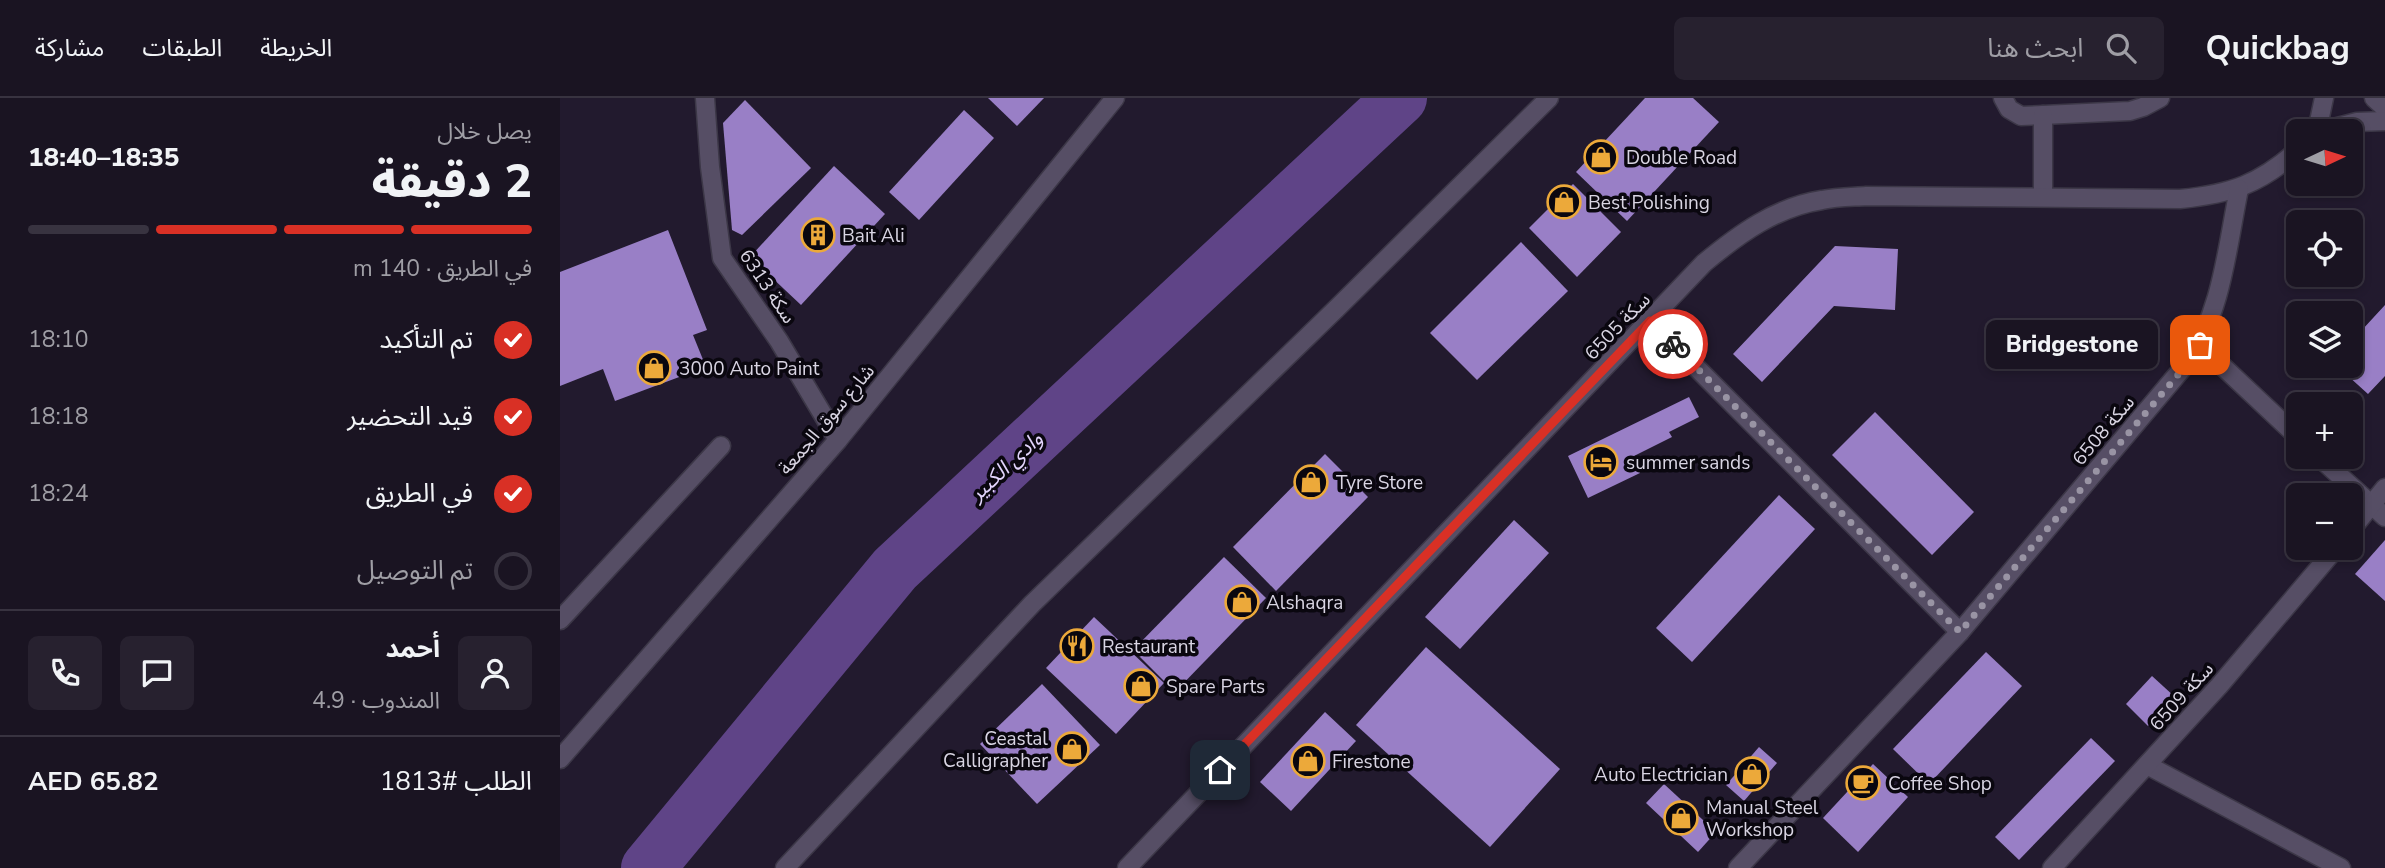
<!DOCTYPE html>
<html lang="ar">
<meta charset="utf-8">
<style>
:root{--surface:#1a1422;--page:#27212f;--text:#f1f3f6;--muted:#9f9ea5;--line:#383340;--accent:#d93025}
body{margin:0;font-family:"Nunito Sans","Noto Sans Arabic",sans-serif;background:var(--page);color:var(--text);direction:rtl;height:100vh;display:flex;flex-direction:column;font-size:26px;white-space:nowrap}
*{box-sizing:border-box;margin:0}
p{font-size:23px;color:var(--muted)}
.icon{flex:none;width:38px;height:38px;fill:none;stroke:currentColor;stroke-width:2;stroke-linecap:round;stroke-linejoin:round}
.map{position:relative;flex:1;overflow:hidden;direction:ltr}
.details{display:flex;flex-direction:column;background:var(--surface);width:560px}
.details>*{flex:none}
.needle{width:46px;rotate:86deg}
.buttons{position:absolute;left:1726px;top:21px;display:grid;gap:14px}
.buttons a{display:grid;place-items:center;width:77px;height:77px;border-radius:10px;background:var(--surface);box-shadow:0 4px 10px #0003,0 0 0 2px var(--line);font-size:35px}
.pin{position:absolute;display:grid;place-items:center;width:60px;height:60px;color:#fff;margin:-30px;border-radius:14px;box-shadow:0 4px 10px #0006}
.courier{position:absolute;display:grid;place-items:center;width:70px;height:70px;margin:-35px;border:5px solid #d93025;border-radius:50%;background:#fff;color:#222;box-shadow:0 2px 9px #0007}
.bubble{position:absolute;height:49px;border-radius:10px;background:var(--surface);box-shadow:0 4px 10px #0003,0 0 0 2px var(--line);font-size:23px;font-weight:800;line-height:49px;text-align:center;direction:rtl}
.summary em{font-style:normal;font-weight:800}
.summary div{display:flex;flex-direction:column-reverse}
.summary{display:flex;align-items:center;justify-content:space-between;height:119px;padding:0 28px}
h1{font-size:46px;font-weight:800;line-height:52px}
.bar{display:grid;grid-template-columns:repeat(4,1fr);gap:10px 7px;align-content:center;height:84px;padding:0 28px}
.bar i{height:9px;border-radius:5px;background:var(--line)}
.bar .current{background:var(--accent)}
.bar p{grid-column:span 4}
.line{display:flex;align-items:center;gap:18px;padding:0 28px;border-top:2px solid var(--line)}
.line div{flex:1}
.round{display:grid;place-items:center;flex:none;width:74px;height:74px;border-radius:10px;background:var(--page)}
ol{padding:0 28px;list-style:none}
li{display:flex;align-items:center;gap:21px;height:77px}
li p{margin-inline-start:auto}
li .icon{padding:7px;border-radius:50%;background:var(--accent);color:#fff;stroke-width:4}
li:last-child{color:var(--muted)}
li i{width:38px;height:38px;border:4px solid var(--line);border-radius:50%}
header{display:flex;align-items:center;gap:42px;box-sizing:border-box;height:98px;padding:0 35px;background:var(--surface);border-bottom:2px solid var(--line)}
header strong{font-size:33px}
nav{display:flex;gap:38px;margin-inline-start:auto;font-size:24px}
.search{width:490px;height:63px;background:var(--page);display:flex;align-items:center;gap:18px;box-sizing:border-box;padding:0 24px;border-radius:10px;color:var(--muted);font-size:26px}
main{display:flex;flex:1;min-height:0}
.map>svg:first-child{display:block}
</style>
<header>
<strong>Quickbag</strong>
<div class="search"><svg class="icon" aria-label="search" viewBox="0 0 24 24"><circle cx="10" cy="10" r="6"/><path d="M15 15l6 6"/></svg>ابحث هنا</div>
<nav><a>الخريطة</a><a>الطبقات</a><a>مشاركة</a></nav>
</header>
<main>
<div class="map">
<svg width="1825" height="770" viewBox="0 0 1825 770">
<rect width="100%" height="100%" fill="#221a2e"/>
<g fill="none" stroke-linecap="round" stroke-linejoin="round">
<path stroke="#5f4487" stroke-width="54" d="M88,770L335,471L840,0"/>
</g>
<g fill="#997fc6">
<path d="M428,0H484L457,28Z"/>
<path d="M1085,0H1133L1159,24L1067,123L1016,74Z"/>
<path d="M185,2L251,70L182,137L172,132L163,25Z"/>
<path d="M404,12L434,40L359,122L329,94Z"/>
<path d="M274,68L325,116L241,207L190,159Z"/>
<path d="M1013,86L1061,134L1017,179L969,130Z"/>
<path d="M108,132L147,232L133,237L146,269L55,303L43,271L0,288V174Z"/>
<path d="M961,144L1008,193L917,282L870,235Z"/>
<path d="M1275,148L1338,151L1335,212L1274,208L1202,284L1173,256Z"/>
<path d="M1825,207V278L1808,296L1777,268H1790V245Z"/>
<path d="M1129,299L1139,319L1109,334L1112,339L1072,359L1080,375L1028,400L1008,358Z"/>
<path d="M1315,314L1414,414L1372,457L1272,357Z"/>
<path d="M765,356L808,399L716,493L673,449Z"/>
<path d="M1219,397L1255,431L1132,564L1096,530Z"/>
<path d="M954,422L989,455L900,551L865,519Z"/>
<path d="M1825,442V503L1795,476Z"/>
<path d="M664,459L706,500L615,594L573,552Z"/>
<path d="M534,519L604,585L556,636L486,570Z"/>
<path d="M866,549L1000,671L930,749L796,627Z"/>
<path d="M1426,554L1462,588L1369,686L1333,651Z"/>
<path d="M1592,578L1615,599L1588,628L1566,606Z"/>
<path d="M482,586L540,647L477,706L420,646Z"/>
<path d="M765,614L796,643L731,713L700,684Z"/>
<path d="M1531,640L1555,663L1459,762L1435,739Z"/>
<path d="M1199,649L1217,665L1184,703L1166,687Z"/>
<path d="M1313,666L1348,699L1298,754L1263,720Z"/>
<path d="M1104,686L1156,734L1138,754L1086,705Z"/>
</g>
<g fill="none" stroke-linecap="round" stroke-linejoin="round">
<defs>
<g id="minor">
<path d="M145,0L150,69L162,160L219,243L278,342"/>
<path d="M1443,0L1449,11L1461,18L1570,13L1583,9L1600,0"/>
<path d="M1814,0L1825,10"/>
<path d="M1483,17V99"/>
<path d="M1757,33L1764,0"/>
<path d="M1762,33L1797,24L1825,23"/>
<path d="M1090,223L1400,534"/>
<path d="M1640,247L1738,339"/>
<path d="M1759,359L1825,419"/>
<path d="M1790,433L1825,390"/>
<path d="M0,522L161,348"/>
<path d="M0,661L278,342L555,0"/>
<path d="M1587,667L1781,770"/>
<path d="M225,770L472,506L776,211L989,0"/>
<path d="M567,770L1144,165C1179,136 1216,109 1262,102C1276,99 1291,99 1306,98L1620,101C1671,96 1700,86 1738,52"/>
<path d="M1178,770L1400,534L1627,265C1662,214 1667,150 1679,91"/>
<path d="M1492,770L1659,588L1776,450"/>
</g>
</defs>
<use href="#minor" stroke="#3c3747" stroke-width="21"/>
<use href="#minor" stroke="#564e65" stroke-width="18"/>
</g>
<g fill="none" stroke-linecap="round" stroke-linejoin="round">
<path stroke="#9994a4" stroke-width="7" stroke-dasharray="0 12.6" d="M1113,246L1400,534L1628,265L1640,247"/>
<path stroke="#d93025" stroke-width="9" d="M660,672L1090,223L1113,246"/>
</g>
<defs>
<symbol id="shop-ring" viewBox="-11 -11 22 22"><circle r="9.5" fill="#0a070f" stroke="#eca93a" stroke-width="1.5"/><path d="M-5-2.5h2.3a2.7 3.5 0 0 1 5.4 0H5L5.5 6h-11ZM-1.5-2.5h3a1.5 2.3 0 0 0-3 0Z" fill="#eca93a"/></symbol>
<symbol id="building-ring" viewBox="-11 -11 22 22"><circle r="9.5" fill="#0a070f" stroke="#eca93a" stroke-width="1.5"/><path d="M-4-6H4V6H1V3H-1V6H-4ZM-2.5-4.3h1.7v1.8h-1.7ZM.8-4.3h1.7v1.8H.8ZM-2.5-1h1.7V.8h-1.7ZM.8-1h1.7V.8H.8Z" fill="#eca93a"/></symbol>
<symbol id="hotel-ring" viewBox="-11 -11 22 22"><circle r="9.5" fill="#0a070f" stroke="#eca93a" stroke-width="1.5"/><path d="M-6-4.5h1.5V1H6V5H4.5V3h-9V5H-6ZM-4 0a1.8 1.8 0 1 1 3.6 0ZM.5 0V-2.5h3Q6-2.5 6 0Z" fill="#eca93a"/></symbol>
<symbol id="restaurant-ring" viewBox="-11 -11 22 22"><circle r="9.5" fill="#0a070f" stroke="#eca93a" stroke-width="1.5"/><path d="M-5-6h1v4h1v-4h1v4h1v-4h1v5L-1.5 .5V6h-2V.5L-5-1ZM5-6V6H3V1.5H1.5Q1.5-4 5-6Z" fill="#eca93a"/></symbol>
<symbol id="cafe-ring" viewBox="-11 -11 22 22"><circle r="9.5" fill="#0a070f" stroke="#eca93a" stroke-width="1.5"/><path d="M-5.5-4.5H6V0H3Q3 3.5 0 3.5H-2.5Q-5.5 3.5-5.5 0ZM3-3.2v2h1.7v-2ZM-6 4.5H4V6H-6Z" fill="#eca93a"/></symbol>
</defs>
<g fill-rule="evenodd">
<use href="#shop-ring" x="1022" y="40" width="38" height="38"/>
<use href="#shop-ring" x="985" y="85" width="38" height="38"/>
<use href="#building-ring" x="239" y="118" width="38" height="38"/>
<use href="#shop-ring" x="75" y="251" width="38" height="38"/>
<use href="#hotel-ring" x="1022" y="345" width="38" height="38"/>
<use href="#shop-ring" x="732" y="365" width="38" height="38"/>
<use href="#shop-ring" x="663" y="485" width="38" height="38"/>
<use href="#restaurant-ring" x="498" y="529" width="38" height="38"/>
<use href="#shop-ring" x="562" y="569" width="38" height="38"/>
<use href="#shop-ring" x="493" y="632" width="38" height="38"/>
<use href="#shop-ring" x="729" y="644" width="38" height="38"/>
<use href="#shop-ring" x="1173" y="657" width="38" height="38"/>
<use href="#cafe-ring" x="1284" y="666" width="38" height="38"/>
<use href="#shop-ring" x="1102" y="701" width="38" height="38"/>
</g>
<g text-anchor="middle" stroke-width="7" stroke-linejoin="round" paint-order="stroke">
<g font-size="19" fill="#d9d5e3" stroke="#0a070f" text-anchor="start">
<text x="1066" y="66">Double Road</text>
<text x="1028" y="111">Best Polishing</text>
<text x="282" y="144">Bait Ali</text>
<text x="119" y="277">3000 Auto Paint</text>
<text x="1066" y="371">summer sands</text>
<text x="776" y="391">Tyre Store</text>
<text x="706" y="511">Alshaqra</text>
<text x="542" y="555">Restaurant</text>
<text x="606" y="595">Spare Parts</text>
<text x="488" y="647" text-anchor="end">Ceastal<tspan x="488" dy="22">Calligrapher</tspan></text>
<text x="772" y="670">Firestone</text>
<text x="1168" y="683" text-anchor="end">Auto Electrician</text>
<text x="1328" y="692">Coffee Shop</text>
<text x="1146" y="716">Manual Steel<tspan x="1146" dy="22">Workshop</tspan></text>
</g>
<g font-size="19" fill="#d9d5e3" stroke="#0a070f">
<text transform="translate(208 188) rotate(56)" y="7">سكة 6313</text>
<text transform="translate(1057 228) rotate(-46)" y="7">سكة 6505</text>
<text transform="translate(266 321) rotate(-50)" y="7">شارع سوق الجمعة</text>
<text transform="translate(1543 332) rotate(-50)" y="7">سكة 6508</text>
<text transform="translate(1621 598) rotate(-48)" y="7">سكة 6509</text>
</g>
<g font-size="21" font-style="italic" fill="#e3d5fd" stroke="#0a070f">
<text transform="translate(446 368) rotate(-43)" y="7">وادي الكبير</text>
</g>
</g>
</svg>
<div class="buttons">
<a><svg class="needle" viewBox="-14 -14 28 28"><path d="M0-13l5 13h-10z" fill="#e53935"/><path d="M0 13l5-13h-10z" fill="#9f9ea5"/></svg></a>
<a><svg class="icon" aria-label="locate" viewBox="0 0 24 24"><circle cx="12" cy="12" r="6"/><path d="M12 2v4M12 18v4M2 12h4M18 12h4"/></svg></a>
<a><svg class="icon" aria-label="layers" viewBox="0 0 24 24"><path d="M12 4l9 5-9 5-9-5zM3 14l9 5 9-5"/></svg></a>
<a>+</a>
<a>−</a>
</div>
<div class="pin" style="left:1640px;top:247px;background:#ea580c"><svg class="icon" aria-label="bag" viewBox="0 0 24 24"><path d="M5 8h14l-1 12H6zM9 8a3 3 0 0 1 6 0"/></svg></div>
<div class="pin" style="left:660px;top:672px;background:#1f2937"><svg class="icon" aria-label="home" viewBox="0 0 24 24"><path d="M3 11l9-7 9 7M6 9v11h12V9"/></svg></div>
<div class="courier" style="left:1113px;top:246px"><svg class="icon" aria-label="bike" viewBox="0 0 24 24"><circle cx="6" cy="16" r="4"/><circle cx="18" cy="16" r="4"/><path d="M6 16l4-8h5l3 8M10 8l3 8H6M13 5h3"/></svg></div>
<div class="bubble" style="left:1426px;top:222px;width:172px">Bridgestone</div>
</div>
<section class="details">
<div class="summary"><div><h1>2 دقيقة</h1><p>يصل خلال</p></div><em>18:35–18:40</em></div>
<div class="bar"><i class="current"></i><i class="current"></i><i class="current"></i><i></i><p>في الطريق · 140 m</p></div>
<ol>
<li><svg class="icon" aria-label="check" viewBox="0 0 24 24"><path d="M5 12l5 5 9-10"/></svg>تم التأكيد<p>18:10</p></li>
<li><svg class="icon" aria-label="check" viewBox="0 0 24 24"><path d="M5 12l5 5 9-10"/></svg>قيد التحضير<p>18:18</p></li>
<li><svg class="icon" aria-label="check" viewBox="0 0 24 24"><path d="M5 12l5 5 9-10"/></svg>في الطريق<p>18:24</p></li>
<li><i></i>تم التوصيل</li>
</ol>
<div class="line" style="height:126px"><a class="round"><svg class="icon" aria-label="person" viewBox="0 0 24 24"><circle cx="12" cy="8" r="4"/><path d="M4 21q1-7 8-7t8 7"/></svg></a><div><b>أحمد</b><p>المندوب · 4.9</p></div><a class="round"><svg class="icon" aria-label="chat" viewBox="0 0 24 24"><path d="M4 5h16v11H9l-5 4z"/></svg></a><a class="round"><svg class="icon" aria-label="phone" viewBox="0 0 24 24"><path d="M5 4h4l2 5-3 2q2 4 5 5l2-3 5 2v4C11 20 4 13 5 4z"/></svg></a></div>
<div class="line" style="height:91px"><div>الطلب #1813</div><b>AED 65.82</b></div>
</section>
</main>
